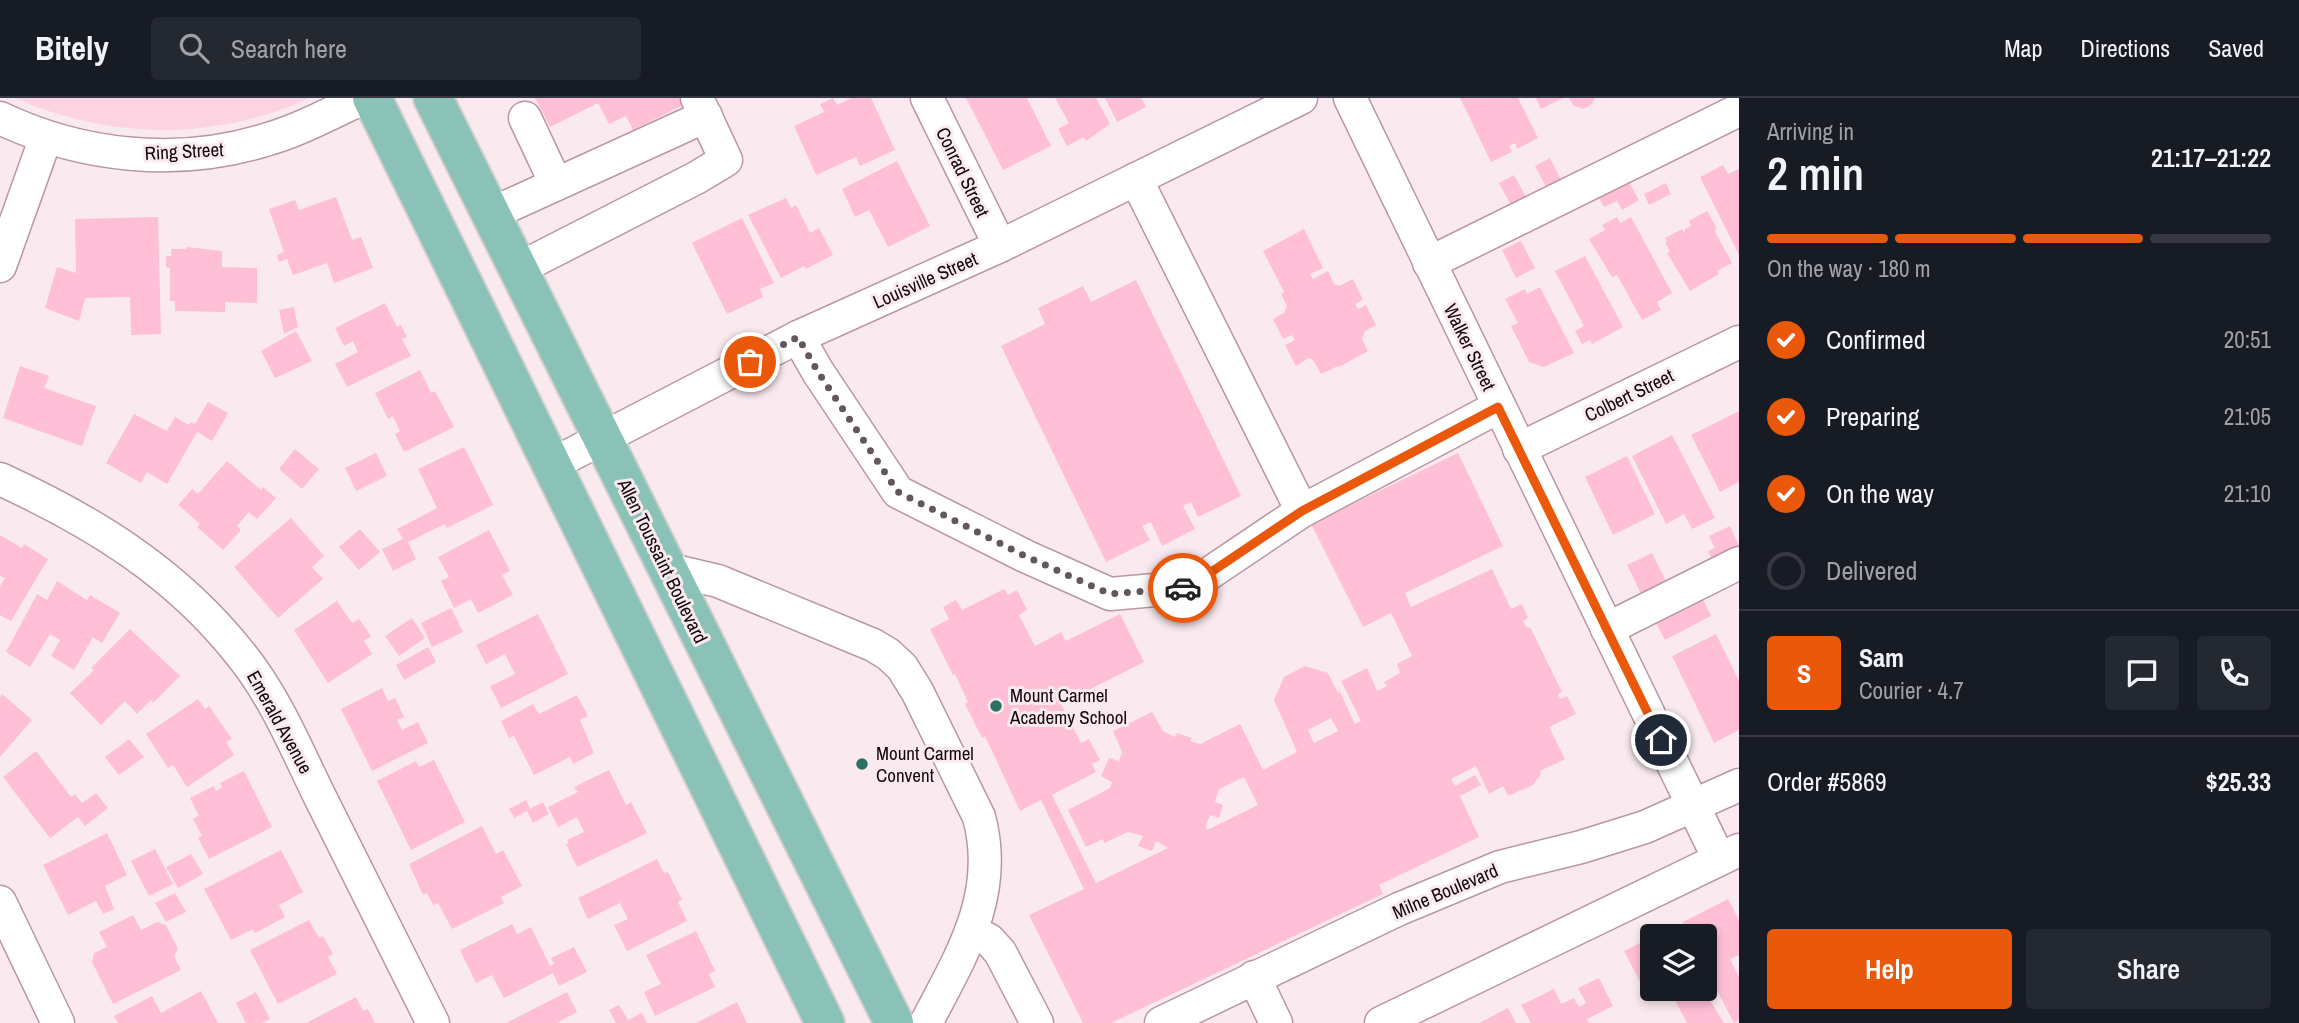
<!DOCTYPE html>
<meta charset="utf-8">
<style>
:root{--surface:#171b24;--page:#242831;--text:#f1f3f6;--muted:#9ea1a6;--line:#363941;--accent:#ea580c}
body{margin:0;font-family:"Archivo Narrow",sans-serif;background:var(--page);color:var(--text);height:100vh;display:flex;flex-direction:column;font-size:26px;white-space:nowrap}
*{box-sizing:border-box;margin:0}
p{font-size:23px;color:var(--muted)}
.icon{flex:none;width:38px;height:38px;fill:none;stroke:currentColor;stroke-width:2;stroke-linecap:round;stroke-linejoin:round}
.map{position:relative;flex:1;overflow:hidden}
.panel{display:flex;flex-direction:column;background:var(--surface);width:560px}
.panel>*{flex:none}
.fabs{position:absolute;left:1640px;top:826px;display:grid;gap:14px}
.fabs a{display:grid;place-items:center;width:77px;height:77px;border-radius:7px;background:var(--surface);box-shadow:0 4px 10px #0003;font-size:35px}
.pin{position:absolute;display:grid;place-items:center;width:60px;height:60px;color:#fff;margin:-30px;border:4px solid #fff;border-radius:50%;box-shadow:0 2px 7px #0007}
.courier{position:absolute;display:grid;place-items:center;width:70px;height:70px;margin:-35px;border:5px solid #ea580c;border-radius:50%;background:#fff;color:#222;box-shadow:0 2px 9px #0007}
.head em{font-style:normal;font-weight:600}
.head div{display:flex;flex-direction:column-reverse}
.head{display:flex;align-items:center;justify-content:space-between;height:119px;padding:0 28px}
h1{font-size:46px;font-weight:600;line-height:52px}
.bar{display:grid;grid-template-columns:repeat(4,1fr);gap:10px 7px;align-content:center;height:84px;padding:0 28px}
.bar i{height:9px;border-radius:5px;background:var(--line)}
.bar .active{background:var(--accent)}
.bar p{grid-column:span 4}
.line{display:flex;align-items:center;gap:18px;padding:0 28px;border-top:2px solid var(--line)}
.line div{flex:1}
.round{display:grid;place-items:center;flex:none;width:74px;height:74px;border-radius:7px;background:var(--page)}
ol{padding:0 28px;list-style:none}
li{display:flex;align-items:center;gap:21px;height:77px}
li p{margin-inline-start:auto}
li .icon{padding:7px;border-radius:50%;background:var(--accent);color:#fff;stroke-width:4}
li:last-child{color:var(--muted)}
li i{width:38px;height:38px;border:4px solid var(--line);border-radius:50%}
.primary-button{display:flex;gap:14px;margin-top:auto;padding:14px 28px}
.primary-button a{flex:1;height:80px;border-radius:7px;background:var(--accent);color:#fff;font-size:28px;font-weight:600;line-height:80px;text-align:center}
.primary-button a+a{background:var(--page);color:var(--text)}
header{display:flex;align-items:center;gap:42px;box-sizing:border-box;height:98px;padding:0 35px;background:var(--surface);border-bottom:2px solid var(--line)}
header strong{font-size:33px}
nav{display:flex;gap:38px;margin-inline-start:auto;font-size:24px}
.search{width:490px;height:63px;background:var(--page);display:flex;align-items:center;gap:18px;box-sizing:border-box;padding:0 24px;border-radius:7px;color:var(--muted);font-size:26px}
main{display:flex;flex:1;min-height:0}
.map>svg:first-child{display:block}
</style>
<header>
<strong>Bitely</strong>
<div class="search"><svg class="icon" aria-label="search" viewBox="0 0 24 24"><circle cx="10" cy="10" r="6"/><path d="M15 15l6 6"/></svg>Search here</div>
<nav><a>Map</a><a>Directions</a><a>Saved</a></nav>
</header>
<main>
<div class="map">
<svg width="1739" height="925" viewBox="0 0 1739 925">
<rect width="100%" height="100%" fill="#faeaf0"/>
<path fill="#fbd3e1" d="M15,0H310C215,43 110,42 15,0Z"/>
<g fill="#ffbfd6" fill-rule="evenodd">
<path d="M535,0H687L689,4L633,32L626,18L609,26L598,5L550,29Z"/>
<path d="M833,0L837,7L852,0H871L895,52L860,68L856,59L816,77L794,28L824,14L820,6Z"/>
<path d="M966,0H1027L1051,48L1003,72Z"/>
<path d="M1055,0H1096L1110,26L1086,43L1084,39L1067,48L1058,31L1069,25Z"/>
<path d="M1105,0H1141L1146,9L1117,24Z"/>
<path d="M1460,0H1518L1538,40L1517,51L1515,45L1509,48L1512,54L1491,64Z"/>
<path d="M1536,0H1563L1541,11Z"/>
<path d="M1569,0H1595L1592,6L1583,11L1573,7Z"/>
<path d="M1550,60L1561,82L1546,89L1535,68Z"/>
<path d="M897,63L930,128L888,149L869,112L855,119L842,91Z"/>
<path d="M1723,67L1728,76L1739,71V157L1700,79Z"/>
<path d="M1514,77L1526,99L1511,107L1499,85Z"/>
<path d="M1625,77L1639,102L1622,112L1617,103L1604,109L1595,93Z"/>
<path d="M1666,85L1671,96L1649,107L1644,96Z"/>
<path d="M336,99L352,142L361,139L373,170L334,185L327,165L293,177L287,161L279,164L277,157L284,154L269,111L295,102L299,112Z"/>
<path d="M786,100L791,110L796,107L810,135L819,130L833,157L806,171L804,168L781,180L748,117Z"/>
<path d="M1707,113L1717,131L1714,132L1732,165L1717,173L1719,176L1690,193L1667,155L1670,154L1665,144L1667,143L1665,140L1682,131L1684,135L1685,131L1691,128L1689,123Z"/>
<path d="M158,119L161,236L131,237L130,199L85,200L79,223L45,210L57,169L76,175L75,121Z"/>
<path d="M1617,119L1620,125L1631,119L1672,195L1657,204L1661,212L1642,222L1617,177L1612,179L1589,141L1605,132L1602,127Z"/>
<path d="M742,120L774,185L760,191L763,199L727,216L692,145Z"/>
<path d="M1304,131L1323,170L1310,176L1313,181L1328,173L1334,186L1339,188L1353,181L1363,202L1355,206L1358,211L1366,207L1376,227L1365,233L1362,241L1368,253L1339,269L1338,268L1321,276L1313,262L1309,260L1296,268L1285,247L1295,242L1292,237L1283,241L1273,221L1284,215L1287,208L1281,196L1284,194L1263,153Z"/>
<path d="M1521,143L1535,170L1516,180L1502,152Z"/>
<path d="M187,149L222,153V169L257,170V205L225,204V214L175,213V203H170V170L166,169V158H171V151H186Z"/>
<path d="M1585,158L1623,229L1592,246L1590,242L1582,246L1575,233L1584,228L1555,173Z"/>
<path d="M1136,182L1241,398L1198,419L1191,404L1183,408L1195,431L1162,448L1151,424L1142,428L1150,442L1106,464L1001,248L1045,226L1038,210L1083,188L1091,204Z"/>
<path d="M1540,189L1574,255L1544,269L1529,264L1511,228L1518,225L1505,201L1525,191L1527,196Z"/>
<path d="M385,205L397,229L401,227L407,239L402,241L411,258L347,289L335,266L358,254L353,243L344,248L335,230Z"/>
<path d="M294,209L298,229L284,236L279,212Z"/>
<path d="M296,233L312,263L275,280L261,253Z"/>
<path d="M20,268L49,278L44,290L96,308L82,348L3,320Z"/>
<path d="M420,272L431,295L435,293L454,329L404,354L395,336L400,333L393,318L388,321L375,295Z"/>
<path d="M208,304L228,315L212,343L197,334L167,386L147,374L141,385L106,365L134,316L167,333L175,319L189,327L191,324L195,326Z"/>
<path d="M1739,313V384L1720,394L1691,337Z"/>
<path d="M1672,337L1715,420L1692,431L1684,416L1666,426L1632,358Z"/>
<path d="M464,349L493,407L447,430L445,426L408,444L416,461L393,473L382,451L403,441L397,431L437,410L418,371Z"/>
<path d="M295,351L319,371L302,391L279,371Z"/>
<path d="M376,355L387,378L356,393L345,370Z"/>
<path d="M1458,355L1503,448L1405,495L1411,509L1492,471L1511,511L1522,506L1528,520L1523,523L1527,530L1530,529L1562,594L1558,596L1560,601L1567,598L1576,616L1549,629L1565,661L1540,673L1541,676L1533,687L1508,698L1503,688L1489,696L1476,668L1451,681L1455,688L1475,677L1481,687L1460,698L1479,739L1379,787L1383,796L1111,925H1083L1029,817L1084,791L1041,702L1020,713L985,638L982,640L965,606L968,604L955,576L953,577L930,531L949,521L943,509L956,502L962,512L1004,491L1008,497L1017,492L1027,512L1019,517L1035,548L1061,534L1066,543L1120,516L1144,564L1061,606L1081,645L1089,641L1100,662L1092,666L1096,674L1052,697L1096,785L1168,750L1156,743L1152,753L1138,748L1143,738L1128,734L1104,745L1103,741L1086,749L1068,712L1110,690L1112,684L1101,678L1109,660L1119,663L1122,654L1113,633L1152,614L1163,633L1175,639L1177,635L1192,640L1190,643L1200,646L1240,626L1263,672L1297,654L1274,602L1284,579L1305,568L1328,575L1338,595L1339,592L1355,626L1361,623L1341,583L1367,570L1377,593L1387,588L1384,584L1400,575L1397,566L1412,558L1391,515L1363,529L1311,426ZM1331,620L1338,633L1314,645L1308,632ZM1244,679L1258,707L1207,732L1206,728L1210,717L1219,720L1223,707L1215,704L1219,691Z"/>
<path d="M1627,358L1655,416L1613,437L1585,379Z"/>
<path d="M227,363L261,392L263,389L276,400L257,421L249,414L237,428L241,432L223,452L197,429L200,426L178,407L192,391L198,396Z"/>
<path d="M291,420L324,458L312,469L323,481L278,520L234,469Z"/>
<path d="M1730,428L1739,448V458L1715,469L1708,453L1715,450L1709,438Z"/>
<path d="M360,431L380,454L359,472L339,449Z"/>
<path d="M489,432L510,473L502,477L513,497L478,515L471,501L454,510L441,483L449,479L438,459Z"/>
<path d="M0,437L22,450L24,446L48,461L11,523L0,517V488L5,480L0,478Z"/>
<path d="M1652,455L1668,487L1643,500L1627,467Z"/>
<path d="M57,483L87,502L90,497L120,515L102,545L93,539L74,572L51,558L60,542L50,536L30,569L6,554L37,496L47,502Z"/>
<path d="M1700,495L1711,518L1665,542L1653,519Z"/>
<path d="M337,503L352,525L359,521L371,538L364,543L372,556L328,585L294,532Z"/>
<path d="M451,510L463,534L432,549L421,525Z"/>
<path d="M538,516L568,576L501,610L490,588L515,576L505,556L486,566L476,547Z"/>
<path d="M412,520L425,540L399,558L385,538Z"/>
<path d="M130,531L180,578L153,605L151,602L137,616L125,603L101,627L70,595L94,572L91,570Z"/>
<path d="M1716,536L1739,583V632L1714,645L1672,558Z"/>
<path d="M428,549L436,564L404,582L396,567Z"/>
<path d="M382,590L388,603L395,600L404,619L397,622L402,632L418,624L428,645L372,673L341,611Z"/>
<path d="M2,596L32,622L0,659V599Z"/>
<path d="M577,597L588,618L580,622L594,655L573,666L570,659L534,677L514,638L509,640L501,623L533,606L539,616Z"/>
<path d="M198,601L205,611L209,608L232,641L226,644L234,657L187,689L173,667L168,670L146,636Z"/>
<path d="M129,641L144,659L119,677L105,659Z"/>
<path d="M36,653L71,699L75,696L82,705L96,695L108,710L85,728L78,719L50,740L3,679Z"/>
<path d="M434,662L465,724L411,752L377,683L416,663L419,669Z"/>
<path d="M609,672L626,707L631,704L647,735L577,769L566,746L569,745L567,742L584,734L577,719L558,729L548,709L578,694L574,689Z"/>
<path d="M244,673L272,729L209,761L198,740L202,738L193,721L199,718L190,700L214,688L216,693L222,689L220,685Z"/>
<path d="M526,702L530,711L543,704L549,716L533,725L527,713L514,720L509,711Z"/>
<path d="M482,728L496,756L503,752L522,788L501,799L504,805L452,831L438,805L433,807L427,795L423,797L409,766Z"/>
<path d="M107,735L127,777L105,788L114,811L103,816L96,803L68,817L43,767Z"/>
<path d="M155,751L173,786L149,798L131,763Z"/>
<path d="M281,752L303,794L279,807L285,819L255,835L253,831L231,842L204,791Z"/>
<path d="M191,756L203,776L178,790L166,769Z"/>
<path d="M657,761L664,775L668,774L682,802L678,804L687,823L627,853L614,827L628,821L620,805L588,821L578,800Z"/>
<path d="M175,795L186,814L166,824L155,805Z"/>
<path d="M1728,801L1739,822V857L1730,861L1739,879V922L1734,925L1704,868V838H1690L1683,824Z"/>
<path d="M133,817L141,832L157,824L166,827L178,851L174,858L181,872L113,906L92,864L94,855L107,849L99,834Z"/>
<path d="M309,822L319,840L323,838L333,856L328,859L337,876L278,906L250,852Z"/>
<path d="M512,826L517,836L531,829L550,868L554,866L551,860L574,849L587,874L559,888L553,875L504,900L492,877L476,885L460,852Z"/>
<path d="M696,833L715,873L709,876L715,889L655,918L644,894L661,886L646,857Z"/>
<path d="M1642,844L1645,850L1652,847V892L1646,895L1624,853Z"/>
<path d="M1599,880L1613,908L1587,921L1589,925H1531L1521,907L1554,891L1561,906L1574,900L1579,909L1586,905L1578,890Z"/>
<path d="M1669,891H1703L1724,925H1687Z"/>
<path d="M201,893L218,925H118L114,918L152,898L161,915Z"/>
<path d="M256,894L270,921L262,925H246L236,905Z"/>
<path d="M567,894L577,914L557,925H506Z"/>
<path d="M356,899L363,913L368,911L375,925H306Z"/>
<path d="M737,904L747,925H696Z"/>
<path d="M619,907L628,922L642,915L647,925H616L609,912Z"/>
<path d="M1508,910L1516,925H1479Z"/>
</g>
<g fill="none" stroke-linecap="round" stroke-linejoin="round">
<defs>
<g id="minor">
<path d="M927,0L1000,148"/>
<path d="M1350,0L1719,761"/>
<path d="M0,20C82,59 178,69 265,42C300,32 331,15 363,0"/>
<path d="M525,20L556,86"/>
<path d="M1136,81L1302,413"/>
<path d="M491,116L706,18"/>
<path d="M1429,165L1739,12"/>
<path d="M0,168L46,39"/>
<path d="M518,171L696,80L726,62L697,0"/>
<path d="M798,239L818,274L898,394L1025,458L1110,496L1189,489L1302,413L1498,309"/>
<path d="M1519,351L1739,244"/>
<path d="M551,367L798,239L1000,148L1301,0"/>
<path d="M0,381C94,424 177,475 242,558C275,599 296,650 319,697C357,773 395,849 433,925"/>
<path d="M667,471L718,483L873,547L888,556L902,569L917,593L979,719C1000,797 961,858 926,925"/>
<path d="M1607,531L1739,465"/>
<path d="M0,804L58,925"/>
<path d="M971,833L989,842L1000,854L1037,925"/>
<path d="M1254,879L1276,925"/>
<path d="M1161,925L1399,811L1500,769L1581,749L1645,729L1739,687"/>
<path d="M1381,925L1739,752"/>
</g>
<g id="major">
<path d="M372,0L825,925"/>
<path d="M433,0L894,925"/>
</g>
</defs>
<use href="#minor" stroke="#ba96a3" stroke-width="35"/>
<use href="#major" stroke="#d0cece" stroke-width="42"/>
<use href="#minor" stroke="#fff" stroke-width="32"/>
<use href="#major" stroke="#8ac2b7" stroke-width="38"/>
</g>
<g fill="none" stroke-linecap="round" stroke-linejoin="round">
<path stroke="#64575c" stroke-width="7" stroke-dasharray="0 12.6" d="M750,264L798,239L818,274L898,394L1025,458L1110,496L1183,490"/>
<path stroke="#ea580c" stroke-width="9" d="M1183,490L1189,489L1302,413L1498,309L1661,642"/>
</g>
<g fill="#2d7163" stroke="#faeaf0" stroke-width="2.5">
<circle cx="996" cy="608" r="7"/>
<circle cx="862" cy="666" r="7"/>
</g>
<g text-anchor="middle" stroke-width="6" stroke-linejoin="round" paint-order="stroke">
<g font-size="19" fill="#13080c" stroke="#faeaf0">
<text transform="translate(184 53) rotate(-3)" y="7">Ring Street</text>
<text transform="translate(963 74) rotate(64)" y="7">Conrad Street</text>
<text transform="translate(925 182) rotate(-24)" y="7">Louisville Street</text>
<text transform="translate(1470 249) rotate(64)" y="7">Walker Street</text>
<text transform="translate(1629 297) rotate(-26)" y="7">Colbert Street</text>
<text transform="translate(663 463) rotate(64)" y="7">Allen Toussaint Boulevard</text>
<text transform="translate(280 624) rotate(61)" y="7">Emerald Avenue</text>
<text transform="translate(1445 793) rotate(-23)" y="7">Milne Boulevard</text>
</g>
<g font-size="19" fill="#13080c" stroke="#faeaf0" text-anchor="start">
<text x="1010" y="604">Mount Carmel<tspan x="1010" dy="22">Academy School</tspan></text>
<text x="876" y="662">Mount Carmel<tspan x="876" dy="22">Convent</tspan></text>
</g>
</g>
</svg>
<div class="fabs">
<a><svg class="icon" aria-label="layers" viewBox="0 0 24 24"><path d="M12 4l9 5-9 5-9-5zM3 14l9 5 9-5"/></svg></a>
</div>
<div class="pin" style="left:750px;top:264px;background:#ea580c"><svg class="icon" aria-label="bag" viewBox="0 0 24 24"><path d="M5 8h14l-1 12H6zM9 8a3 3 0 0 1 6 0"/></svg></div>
<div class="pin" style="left:1661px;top:642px;background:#1f2937"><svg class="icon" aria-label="home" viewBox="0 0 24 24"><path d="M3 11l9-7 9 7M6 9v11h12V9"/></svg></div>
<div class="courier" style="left:1183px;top:490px"><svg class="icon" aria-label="car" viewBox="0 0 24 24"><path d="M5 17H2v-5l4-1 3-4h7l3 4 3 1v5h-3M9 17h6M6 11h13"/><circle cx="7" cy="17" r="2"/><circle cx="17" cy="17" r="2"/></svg></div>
</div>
<section class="panel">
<div class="head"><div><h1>2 min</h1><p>Arriving in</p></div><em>21:17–21:22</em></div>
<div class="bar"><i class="active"></i><i class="active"></i><i class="active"></i><i></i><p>On the way · 180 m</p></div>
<ol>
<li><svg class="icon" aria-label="check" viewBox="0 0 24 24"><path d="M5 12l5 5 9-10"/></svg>Confirmed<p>20:51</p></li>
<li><svg class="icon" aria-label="check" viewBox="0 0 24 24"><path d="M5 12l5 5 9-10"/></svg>Preparing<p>21:05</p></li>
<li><svg class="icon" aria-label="check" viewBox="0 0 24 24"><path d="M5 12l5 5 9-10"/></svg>On the way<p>21:10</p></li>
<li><i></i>Delivered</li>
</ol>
<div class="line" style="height:126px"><b class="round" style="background:var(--accent);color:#fff">S</b><div><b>Sam</b><p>Courier · 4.7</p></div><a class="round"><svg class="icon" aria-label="chat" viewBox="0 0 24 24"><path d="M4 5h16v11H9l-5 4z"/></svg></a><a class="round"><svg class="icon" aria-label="phone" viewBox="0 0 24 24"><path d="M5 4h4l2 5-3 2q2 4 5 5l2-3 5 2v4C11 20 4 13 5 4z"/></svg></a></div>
<div class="line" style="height:91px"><div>Order #5869</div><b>$25.33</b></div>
<div class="primary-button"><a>Help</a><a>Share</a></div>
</section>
</main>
